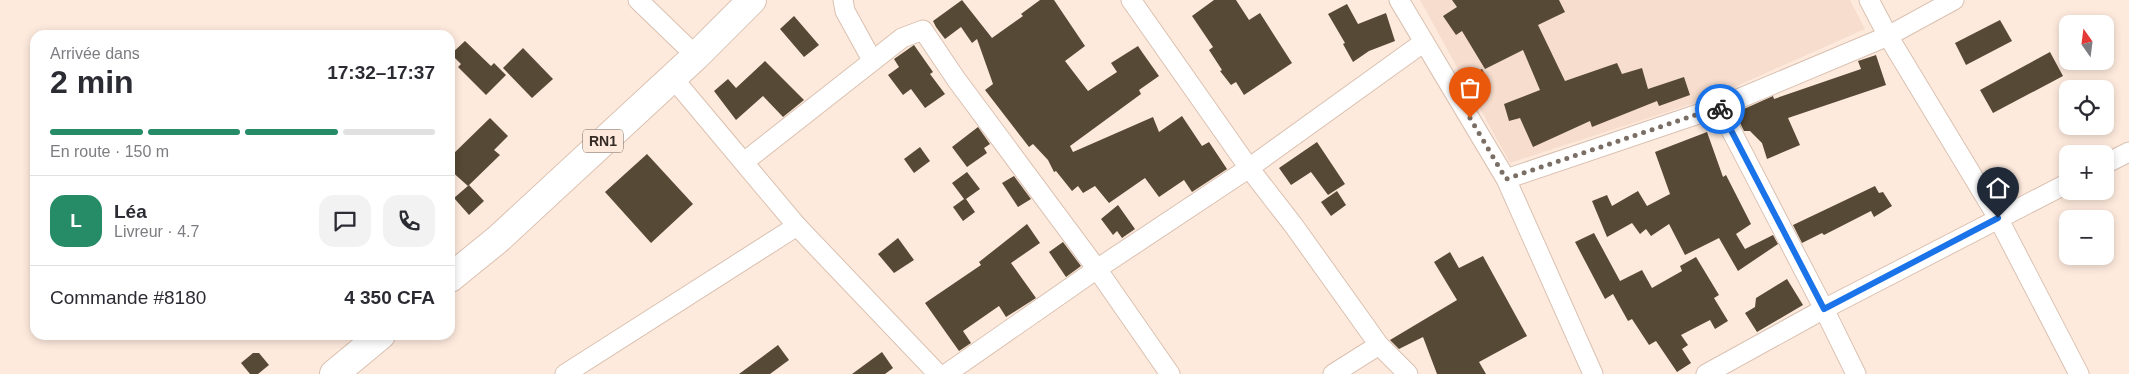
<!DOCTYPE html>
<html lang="fr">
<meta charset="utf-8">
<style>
:root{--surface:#fff;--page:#f2f2f3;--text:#2b2b33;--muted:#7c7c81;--line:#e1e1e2;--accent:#268b67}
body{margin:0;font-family:Helvetica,sans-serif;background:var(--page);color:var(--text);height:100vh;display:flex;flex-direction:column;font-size:19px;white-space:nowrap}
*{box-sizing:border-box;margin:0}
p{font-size:16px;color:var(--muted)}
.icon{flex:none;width:28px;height:28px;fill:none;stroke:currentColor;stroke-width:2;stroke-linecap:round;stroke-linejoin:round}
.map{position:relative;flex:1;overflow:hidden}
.sheet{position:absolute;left:30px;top:30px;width:425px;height:310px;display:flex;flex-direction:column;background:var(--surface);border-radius:15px;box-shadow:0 2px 8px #0003}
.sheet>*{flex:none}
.needle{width:32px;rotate:346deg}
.tools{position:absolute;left:2059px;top:15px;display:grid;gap:10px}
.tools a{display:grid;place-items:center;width:55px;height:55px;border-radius:10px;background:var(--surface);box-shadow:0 2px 8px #0003;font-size:25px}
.pin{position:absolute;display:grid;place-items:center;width:42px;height:42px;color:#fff;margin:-51px -21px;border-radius:50% 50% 50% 0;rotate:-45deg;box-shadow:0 0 5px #0007}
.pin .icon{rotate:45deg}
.courier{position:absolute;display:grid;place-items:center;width:50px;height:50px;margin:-25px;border:4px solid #1a73e8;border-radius:50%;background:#fff;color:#222;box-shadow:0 1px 6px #0007}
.headline em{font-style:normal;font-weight:700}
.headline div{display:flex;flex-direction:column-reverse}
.headline{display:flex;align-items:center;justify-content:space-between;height:85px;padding:0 20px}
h1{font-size:32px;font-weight:700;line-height:38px}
.bar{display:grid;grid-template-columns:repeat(4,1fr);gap:8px 5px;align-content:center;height:60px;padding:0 20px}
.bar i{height:6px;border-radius:4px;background:var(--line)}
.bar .on{background:var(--accent)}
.bar p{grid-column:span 4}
.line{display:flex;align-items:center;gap:12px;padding:0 20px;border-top:1px solid var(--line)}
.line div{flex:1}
.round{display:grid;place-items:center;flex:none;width:52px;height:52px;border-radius:15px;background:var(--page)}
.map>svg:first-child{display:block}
</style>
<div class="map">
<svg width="2129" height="374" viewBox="0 0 2129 374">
<rect width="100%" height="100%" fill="#feeadd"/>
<path fill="#f7ddcd" d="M1420,0H1850L1865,29L1710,98L1510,163Z"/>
<g fill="#564935">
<path d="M962,0L992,38L1023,16L1021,14L1040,0H1054L1085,46L1065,61L1088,91L1117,72L1111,63L1138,46L1142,52L1159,76L1139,90L1141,94L1070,146L1073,152L1153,117L1159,132L1182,116L1202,146L1209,142L1227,169L1192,192L1184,180L1159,197L1145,178L1109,203L1095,186L1083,193L1078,186L1072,191L1056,171L1054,172L1048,160L1033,144L1029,147L985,90L993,84L977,39L972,43L961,27L945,39L936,27L933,21Z"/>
<path d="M1214,0H1236L1249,20L1260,13L1292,63L1244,95L1236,82L1231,85L1220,71L1222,70L1209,50L1213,47L1192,16Z"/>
<path d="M1452,0H1559L1565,12L1538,25L1565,81L1617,63L1622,74L1642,68L1648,89L1684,77L1690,95L1659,106L1657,101L1592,127L1590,121L1533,147L1520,118L1509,121L1504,104L1540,90L1523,50L1485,69L1462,31L1456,35L1443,16L1457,7Z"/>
<path d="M1347,4L1358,24L1386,13L1395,41L1369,51L1353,62L1343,44L1345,43L1328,14Z"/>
<path d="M794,16L819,45L804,57L780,29Z"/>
<path d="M2000,20L2012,41L1966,65L1955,43Z"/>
<path d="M465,41L491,66L494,63L506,75L486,95L458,67L461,64L451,54Z"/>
<path d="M914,45L933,72L930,74L945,94L925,108L911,89L903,95L888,75L899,67L894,59Z"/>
<path d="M523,48L553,79L532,98L503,68Z"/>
<path d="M2050,52L2063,76L1993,113L1980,90Z"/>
<path d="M1876,55L1886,85L1788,118L1800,145L1767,159L1762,143L1750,131H1744L1735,113L1773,96L1774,99L1861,69L1858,61Z"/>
<path d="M765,61L804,100L783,117L763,96L736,120L714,91L728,79L736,88Z"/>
<path d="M1482,69L1490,83L1476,90L1468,76Z"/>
<path d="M490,118L508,136L494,150L500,155L468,186L450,170V157Z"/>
<path d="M978,127L990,144L984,148L987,153L967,167L952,147Z"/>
<path d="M1707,132L1723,177L1726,175L1751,224L1736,234L1745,249L1773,235L1778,244L1738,271L1719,238L1685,255L1669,224L1651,236L1646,229L1640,234L1632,223L1607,237L1592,201L1607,195L1612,206L1638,191L1647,206L1670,194L1655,152Z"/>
<path d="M1317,142L1345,184L1328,195L1311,172L1291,185L1279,168Z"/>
<path d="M920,147L930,161L914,173L904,159Z"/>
<path d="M647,154L693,204L651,243L605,192Z"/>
<path d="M967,172L980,189L966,199L975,212L963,221L953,207L964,199L952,183Z"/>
<path d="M1014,176L1031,199L1018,207L1002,183Z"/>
<path d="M469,185L484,201L469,215L454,198Z"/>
<path d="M1875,186L1879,193L1883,192L1892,206L1874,217L1871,211L1824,235L1822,233L1802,243L1793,225Z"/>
<path d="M1337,191L1346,205L1331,216L1321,202Z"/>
<path d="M1118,205L1135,229L1122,238L1117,231L1113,235L1101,219Z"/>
<path d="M1027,224L1040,243L1011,263L1036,298L1006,317L999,306L963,331L971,343L959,351L925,303L981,265L979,262Z"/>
<path d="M1594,233L1620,281L1642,270L1652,288L1682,271L1680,266L1696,257L1719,295L1714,298L1728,321L1715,329L1710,320L1681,335L1688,345L1682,349L1691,363L1677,372L1656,341L1649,345L1632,319L1628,321L1613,294L1605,299L1575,242Z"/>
<path d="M898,238L914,260L894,273L878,254Z"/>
<path d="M1063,242L1081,266L1066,277L1049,252Z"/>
<path d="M1450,252L1459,268L1483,256L1527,336L1479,362L1486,374H1437L1423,337L1399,349L1390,340L1457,300L1434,262Z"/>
<path d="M1787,279L1803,305L1757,332L1745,313L1755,307L1756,298Z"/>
<path d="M778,345L789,360L770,374H739Z"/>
<path d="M882,352L893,368L885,374H852Z"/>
<path d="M253,353H259L269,365L258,374H250L241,363Z"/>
</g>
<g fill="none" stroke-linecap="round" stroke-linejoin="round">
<defs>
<g id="street">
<path d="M638,0L696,56"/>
<path d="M843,0L845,11L872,60"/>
<path d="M1131,0L1249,168L1294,226L1379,345L1408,374"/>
<path d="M1399,0L1506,179L1593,374"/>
<path d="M1869,0L1888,36L1998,218L2079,374"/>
<path d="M672,77L797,226L938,374"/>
<path d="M1719,107L1824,309L1856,374"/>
<path d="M744,162L902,38L923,30L956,79L1097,269L1170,374"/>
<path d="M2105,164L2129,152"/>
<path d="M1506,179L1719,107L1888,36L1954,0"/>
<path d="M565,374L797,226"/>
<path d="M946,374L1097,269L1249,168L1424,42"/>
<path d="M1333,374L1379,345"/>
<path d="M1706,374L1824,309L2068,183"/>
</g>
<g id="highway">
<path d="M450,278L497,240L696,56L752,0"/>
<path d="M334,374L381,335"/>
</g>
</defs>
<use href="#street" stroke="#dac1b1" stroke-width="21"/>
<use href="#highway" stroke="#dac1b1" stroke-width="30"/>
<use href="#street" stroke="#fff" stroke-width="19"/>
<use href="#highway" stroke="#fff" stroke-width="28"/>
</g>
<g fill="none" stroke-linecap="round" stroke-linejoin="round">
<path stroke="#7b6e65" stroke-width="5" stroke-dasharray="0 9" d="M1470,118L1506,179L1719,107L1720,109"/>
<path stroke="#1a73e8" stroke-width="6" d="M1720,109L1824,309L1998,218"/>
</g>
<g text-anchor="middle" stroke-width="5" stroke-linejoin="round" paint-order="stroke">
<rect fill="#feeadd" stroke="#71645c" stroke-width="1" x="583" y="129.5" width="40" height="23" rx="4"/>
<g font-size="14" font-weight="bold" fill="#352b25">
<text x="603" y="146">RN1</text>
</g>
</g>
</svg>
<div class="tools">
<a><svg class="needle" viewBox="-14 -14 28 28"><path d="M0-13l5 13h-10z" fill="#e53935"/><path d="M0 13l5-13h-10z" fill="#7c7c81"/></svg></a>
<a><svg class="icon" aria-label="locate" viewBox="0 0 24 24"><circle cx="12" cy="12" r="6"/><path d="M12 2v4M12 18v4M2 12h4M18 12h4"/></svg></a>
<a>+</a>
<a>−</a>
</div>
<div class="pin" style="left:1470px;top:118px;background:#ea580c"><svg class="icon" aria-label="bag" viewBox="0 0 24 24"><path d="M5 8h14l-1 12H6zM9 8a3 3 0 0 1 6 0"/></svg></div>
<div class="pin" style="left:1998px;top:218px;background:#1f2937"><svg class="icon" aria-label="home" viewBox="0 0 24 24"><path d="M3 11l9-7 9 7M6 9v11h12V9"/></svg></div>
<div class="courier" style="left:1720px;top:109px"><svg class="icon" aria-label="bike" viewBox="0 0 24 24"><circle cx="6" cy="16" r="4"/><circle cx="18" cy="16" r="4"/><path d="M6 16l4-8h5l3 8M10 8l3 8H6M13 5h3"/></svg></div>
<section class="sheet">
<div class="headline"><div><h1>2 min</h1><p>Arrivée dans</p></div><em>17:32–17:37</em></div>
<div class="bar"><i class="on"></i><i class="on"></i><i class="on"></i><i></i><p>En route · 150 m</p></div>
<div class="line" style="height:90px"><b class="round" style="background:var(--accent);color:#fff">L</b><div><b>Léa</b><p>Livreur · 4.7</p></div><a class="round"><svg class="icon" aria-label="chat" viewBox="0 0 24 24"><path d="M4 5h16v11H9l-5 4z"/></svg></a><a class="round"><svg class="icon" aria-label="phone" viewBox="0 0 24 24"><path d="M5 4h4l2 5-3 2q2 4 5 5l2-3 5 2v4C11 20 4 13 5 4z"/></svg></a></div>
<div class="line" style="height:65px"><div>Commande #8180</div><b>4 350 CFA</b></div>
</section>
</div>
